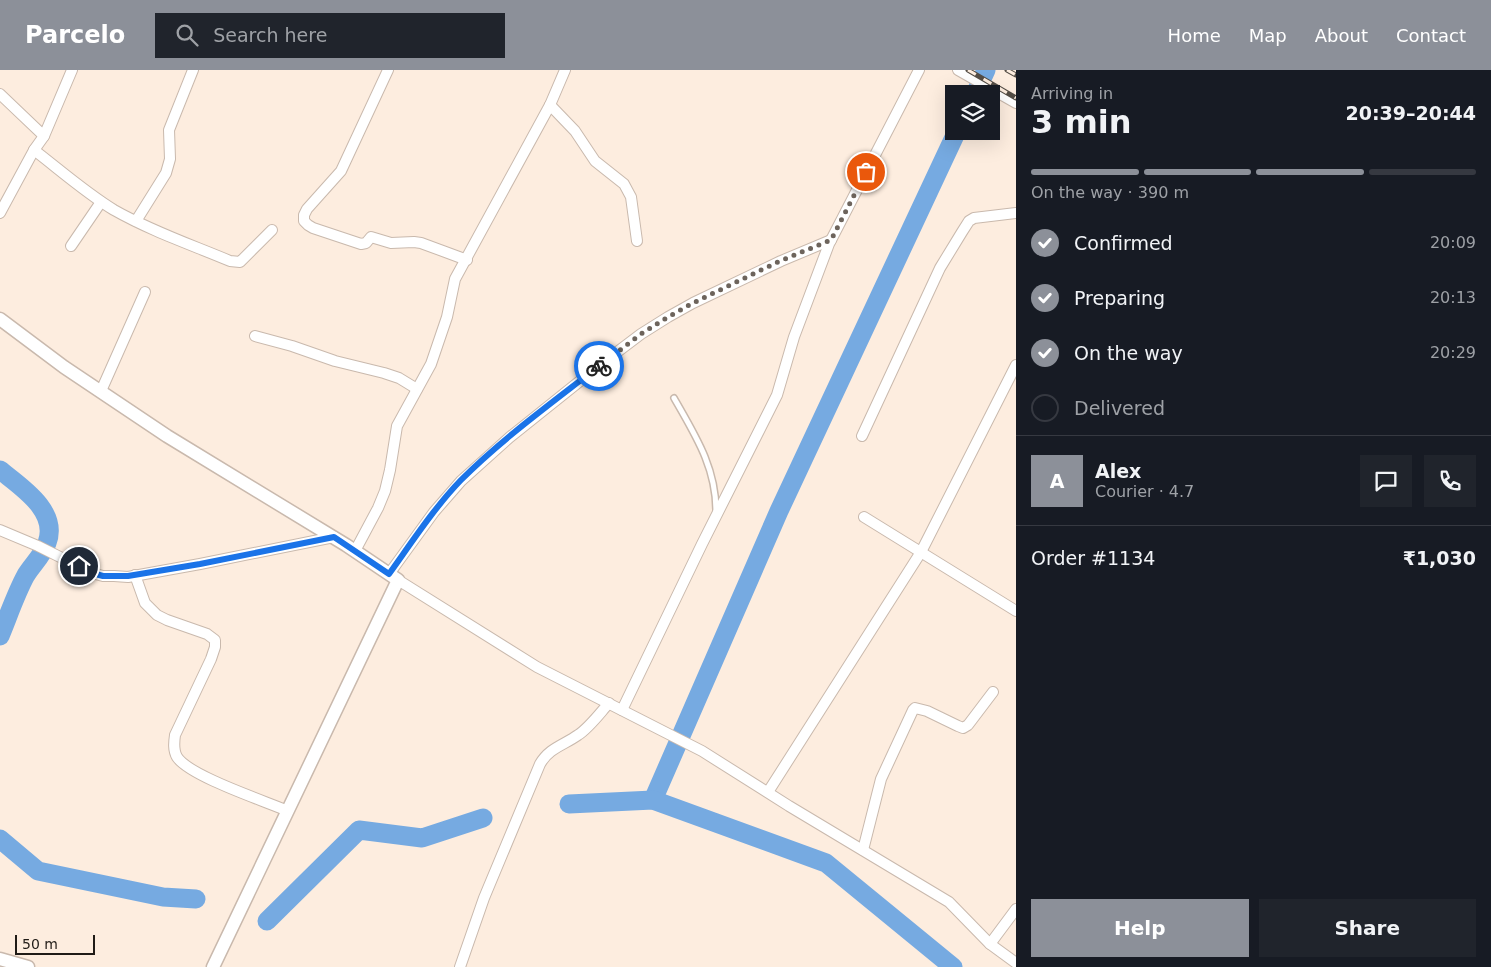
<!DOCTYPE html>
<meta charset="utf-8">
<style>
:root{--surface:#171b24;--page:#20242c;--text:#f1f3f6;--muted:#9ea1a6;--line:#363941;--accent:#8c9099}
body{margin:0;font-family:"DejaVu Sans",sans-serif;background:var(--page);color:var(--text);height:100vh;display:flex;flex-direction:column;font-size:19px;white-space:nowrap}
*{box-sizing:border-box;margin:0}
p{font-size:16px;color:var(--muted)}
.icon{flex:none;width:28px;height:28px;fill:none;stroke:currentColor;stroke-width:2;stroke-linecap:round;stroke-linejoin:round}
.map{position:relative;flex:1;overflow:hidden}
.drawer{display:flex;flex-direction:column;background:var(--surface);width:475px}
.drawer>*{flex:none}
.controls{position:absolute;left:945px;top:15px;display:grid;gap:10px}
.controls a{display:grid;place-items:center;width:55px;height:55px;border-radius:0px;background:var(--surface);box-shadow:0 5px 20px #0002;font-size:25px}
.scale{position:absolute;left:15px;bottom:12px;width:80px;box-sizing:border-box;padding-left:5px;border:2px solid #201b16;border-top:0;font-size:14px;line-height:18px;white-space:nowrap;color:#201b16;-webkit-text-stroke:4px #fdeddf;paint-order:stroke}
.pin{position:absolute;display:grid;place-items:center;width:42px;height:42px;color:#fff;margin:-21px;border:2px solid #fff;border-radius:50%;box-shadow:0 1px 5px #0007}
.courier{position:absolute;display:grid;place-items:center;width:50px;height:50px;margin:-25px;border:4px solid #1a73e8;border-radius:50%;background:#fff;color:#222;box-shadow:0 1px 6px #0007}
.headline em{font-style:normal;font-weight:700}
.headline div{display:flex;flex-direction:column-reverse}
.headline{display:flex;align-items:center;justify-content:space-between;height:85px;padding:0 15px}
h1{font-size:32px;font-weight:700;line-height:38px}
.bar{display:grid;grid-template-columns:repeat(4,1fr);gap:8px 5px;align-content:center;height:60px;padding:0 15px}
.bar i{height:6px;border-radius:4px;background:var(--line)}
.bar .current{background:var(--accent)}
.bar p{grid-column:span 4}
.line{display:flex;align-items:center;gap:12px;padding:0 15px;border-top:1px solid var(--line)}
.line div{flex:1}
.round{display:grid;place-items:center;flex:none;width:52px;height:52px;border-radius:0px;background:var(--page)}
ol{padding:0 15px;list-style:none}
li{display:flex;align-items:center;gap:15px;height:55px}
li p{margin-inline-start:auto}
li .icon{padding:5px;border-radius:50%;background:var(--accent);color:#fff;stroke-width:4}
li:last-child{color:var(--muted)}
li i{width:28px;height:28px;border:2px solid var(--line);border-radius:50%}
.action{display:flex;gap:10px;margin-top:auto;padding:10px 15px}
.action a{flex:1;height:58px;border-radius:0px;background:var(--accent);color:#fff;font-size:20px;font-weight:700;line-height:58px;text-align:center}
.action a+a{background:var(--page);color:var(--text)}
header{display:flex;align-items:center;gap:30px;box-sizing:border-box;height:70px;padding:0 25px;background:var(--accent);color:#fff}
header strong{font-size:24px}
nav{display:flex;gap:28px;margin-inline-start:auto;font-size:18px}
.search{width:350px;height:45px;background:var(--page);display:flex;align-items:center;gap:12px;box-sizing:border-box;padding:0 18px;border-radius:0px;color:var(--muted);font-size:19px}
main{display:flex;flex:1;min-height:0}
.map>svg:first-child{display:block}
</style>
<header>
<strong>Parcelo</strong>
<div class="search"><svg class="icon" aria-label="search" viewBox="0 0 24 24"><circle cx="10" cy="10" r="6"/><path d="M15 15l6 6"/></svg>Search here</div>
<nav><a>Home</a><a>Map</a><a>About</a><a>Contact</a></nav>
</header>
<main>
<div class="map">
<svg width="1016" height="897" viewBox="0 0 1016 897">
<rect width="100%" height="100%" fill="#fdeddf"/>
<g fill="none" stroke-linecap="round" stroke-linejoin="round">
<g stroke="#76aae1" stroke-width="19">
<path d="M975,24L986,0"/>
<path d="M0,400C21,417 59,441 47,473C43,485 32,495 26,505C16,523 8,547 0,566"/>
<path d="M653,730L779,441L957,61"/>
<path d="M569,734L653,730L826,793L953,897"/>
<path d="M0,769L38,801L163,827L196,829"/>
<path d="M267,851L359,760L422,768L483,748"/>
</g>
<defs>
<path id="service" d="M674,328C695,365 716,397 716,441"/>
<g id="minor">
<path d="M388,0L341,101L307,139L304,145V151L308,155L313,158L361,174L366,173L371,167L391,173L414,172L421,173L467,190"/>
<path d="M958,0L1016,33"/>
<path d="M0,24L44,66"/>
<path d="M550,35L575,61L595,91L624,114L631,127L637,171"/>
<path d="M34,80C60,100 86,123 114,140C151,161 192,175 230,191L240,192L272,160"/>
<path d="M0,143L34,80L44,66L72,0"/>
<path d="M136,151L166,103L170,89L169,60L193,0"/>
<path d="M71,176L101,132"/>
<path d="M255,266L292,276L335,291L384,303L399,308L417,319"/>
<path d="M101,321L145,222"/>
<path d="M862,366L940,198L962,162L969,151L974,148L1016,143"/>
<path d="M864,447L1016,541"/>
<path d="M0,460L38,476L92,503L103,506H114L128,507L200,494L334,467"/>
<path d="M355,481L378,438L385,421L390,400L397,356L431,294L447,247L455,209L550,35L565,0"/>
<path d="M389,504L434,442L461,411L510,367L600,295L641,264L668,247L693,233L781,191L831,170"/>
<path d="M135,505L145,533L157,545L167,550L207,564L215,570V577L211,589L175,665C174,672 173,680 177,687C189,706 265,731 288,741"/>
<path d="M398,510L537,597L702,681L789,736L949,832L990,874L1016,893"/>
<path d="M622,640L702,474L777,325L794,267L829,174L919,0"/>
<path d="M768,722L921,482L1016,295"/>
<path d="M863,780L881,709L913,640L915,638L927,641L958,656L963,658L968,655L993,622"/>
<path d="M990,874L1016,839"/>
<path d="M460,897L484,828L540,694C549,678 564,675 578,665C589,658 600,643 609,633"/>
</g>
<g id="tertiary">
<path d="M0,249L64,297L167,366L346,475L398,510L213,897"/>
<path d="M0,889L28,897"/>
</g>
</defs>
<use href="#service" stroke="#c9b9ad" stroke-width="8"/>
<use href="#minor" stroke="#c9b9ad" stroke-width="12"/>
<use href="#tertiary" stroke="#c9b9ad" stroke-width="15"/>
<use href="#service" stroke="#fff" stroke-width="5"/>
<use href="#minor" stroke="#fff" stroke-width="10"/>
<use href="#tertiary" stroke="#fff" stroke-width="12"/>
<defs>
<g id="rail">
<path d="M968,0L1016,28"/>
<path d="M1007,0L1016,5"/>
</g>
</defs>
<use href="#rail" stroke="#544d45" stroke-width="5"/>
<use href="#rail" stroke="#fdeddf" stroke-width="3" stroke-dasharray="9" stroke-linecap="butt"/>
</g>
<g fill="none" stroke-linecap="round" stroke-linejoin="round">
<path stroke="#6d645c" stroke-width="5" stroke-dasharray="0 9" d="M599,296L641,264L668,247L693,233L780,191L831,170L866,102"/>
<path stroke="#1a73e8" stroke-width="6" d="M79,496L92,503L103,506H128L200,494L334,467L389,504C412,472 434,438 461,410C503,368 553,332 599,296"/>
</g>
</svg>
<div class="controls">
<a><svg class="icon" aria-label="layers" viewBox="0 0 24 24"><path d="M12 4l9 5-9 5-9-5zM3 14l9 5 9-5"/></svg></a>
</div>
<div class="scale">50 m</div>
<div class="pin" style="left:866px;top:102px;background:#ea580c"><svg class="icon" aria-label="bag" viewBox="0 0 24 24"><path d="M5 8h14l-1 12H6zM9 8a3 3 0 0 1 6 0"/></svg></div>
<div class="pin" style="left:79px;top:496px;background:#1f2937"><svg class="icon" aria-label="home" viewBox="0 0 24 24"><path d="M3 11l9-7 9 7M6 9v11h12V9"/></svg></div>
<div class="courier" style="left:599px;top:296px"><svg class="icon" aria-label="bike" viewBox="0 0 24 24"><circle cx="6" cy="16" r="4"/><circle cx="18" cy="16" r="4"/><path d="M6 16l4-8h5l3 8M10 8l3 8H6M13 5h3"/></svg></div>
</div>
<section class="drawer">
<div class="headline"><div><h1>3 min</h1><p>Arriving in</p></div><em>20:39–20:44</em></div>
<div class="bar"><i class="current"></i><i class="current"></i><i class="current"></i><i></i><p>On the way · 390 m</p></div>
<ol>
<li><svg class="icon" aria-label="check" viewBox="0 0 24 24"><path d="M5 12l5 5 9-10"/></svg>Confirmed<p>20:09</p></li>
<li><svg class="icon" aria-label="check" viewBox="0 0 24 24"><path d="M5 12l5 5 9-10"/></svg>Preparing<p>20:13</p></li>
<li><svg class="icon" aria-label="check" viewBox="0 0 24 24"><path d="M5 12l5 5 9-10"/></svg>On the way<p>20:29</p></li>
<li><i></i>Delivered</li>
</ol>
<div class="line" style="height:90px"><b class="round" style="background:var(--accent);color:#fff">A</b><div><b>Alex</b><p>Courier · 4.7</p></div><a class="round"><svg class="icon" aria-label="chat" viewBox="0 0 24 24"><path d="M4 5h16v11H9l-5 4z"/></svg></a><a class="round"><svg class="icon" aria-label="phone" viewBox="0 0 24 24"><path d="M5 4h4l2 5-3 2q2 4 5 5l2-3 5 2v4C11 20 4 13 5 4z"/></svg></a></div>
<div class="line" style="height:65px"><div>Order #1134</div><b>₹1,030</b></div>
<div class="action"><a>Help</a><a>Share</a></div>
</section>
</main>
